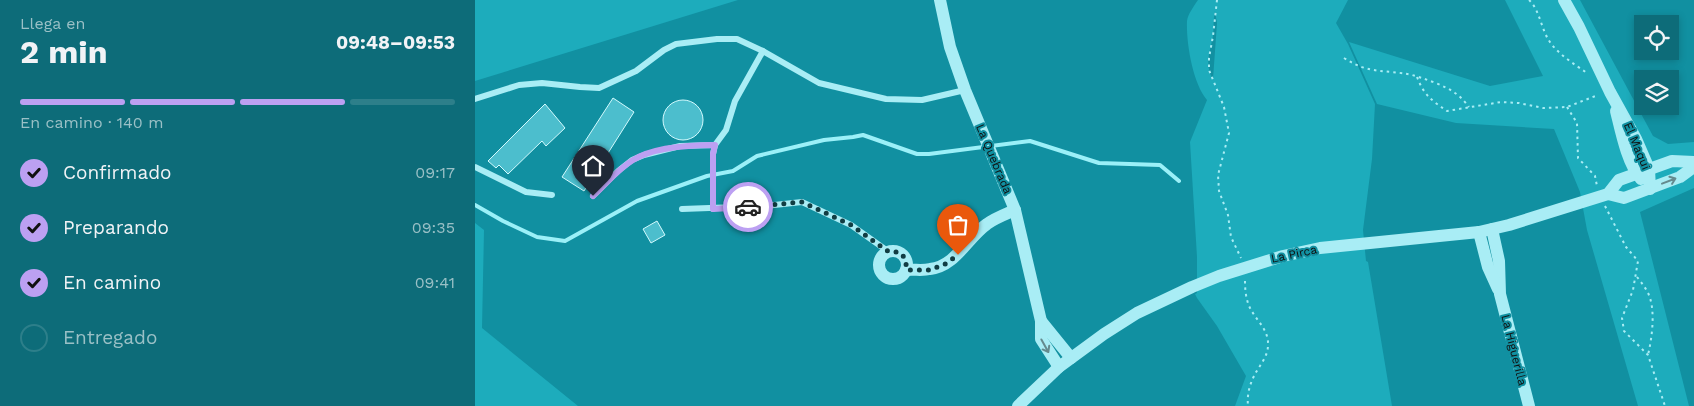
<!DOCTYPE html>
<html lang="es">
<meta charset="utf-8">
<style>
:root{--surface:#0d6c79;--page:#1b7480;--text:#f1f3f6;--muted:#9ac0c6;--line:#2d7f8a;--accent:#bca0f2}
body{margin:0;font-family:"Work Sans",sans-serif;background:var(--page);color:var(--text);height:100vh;display:flex;flex-direction:column;font-size:19px;white-space:nowrap}
*{box-sizing:border-box;margin:0}
p{font-size:16px;color:var(--muted)}
.icon{flex:none;width:28px;height:28px;fill:none;stroke:currentColor;stroke-width:2;stroke-linecap:round;stroke-linejoin:round}
.map{position:relative;flex:1;overflow:hidden}
.panel{display:flex;flex-direction:column;background:var(--surface);width:475px}
.panel>*{flex:none}
.controls{position:absolute;left:1159px;top:15px;display:grid;gap:10px}
.controls a{display:grid;place-items:center;width:45px;height:45px;border-radius:0px;background:var(--surface);box-shadow:0 2px 8px #0003;font-size:25px}
.pin{position:absolute;display:grid;place-items:center;width:42px;height:42px;color:#fff;margin:-51px -21px;border-radius:50% 50% 50% 0;rotate:-45deg;box-shadow:0 0 5px #0007}
.pin .icon{rotate:45deg}
.courier{position:absolute;display:grid;place-items:center;width:50px;height:50px;margin:-25px;border:4px solid #bca0f2;border-radius:50%;background:#fff;color:#222;box-shadow:0 1px 6px #0007}
.summary em{font-style:normal;font-weight:700}
.summary div{display:flex;flex-direction:column-reverse}
.summary{display:flex;align-items:center;justify-content:space-between;height:85px;padding:0 20px}
h1{font-size:32px;font-weight:700;line-height:38px}
.bar{display:grid;grid-template-columns:repeat(4,1fr);gap:8px 5px;align-content:center;height:60px;padding:0 20px}
.bar i{height:6px;border-radius:4px;background:var(--line)}
.bar .selected{background:var(--accent)}
.bar p{grid-column:span 4}
ol{padding:0 20px;list-style:none}
li{display:flex;align-items:center;gap:15px;height:55px}
li p{margin-inline-start:auto}
li .icon{padding:5px;border-radius:50%;background:var(--accent);color:#111;stroke-width:4}
li:last-child{color:var(--muted)}
li i{width:28px;height:28px;border:2px solid var(--line);border-radius:50%}
main{display:flex;flex:1;min-height:0}
.map>svg:first-child{display:block}
</style>
<main>
<section class="panel">
<div class="summary"><div><h1>2 min</h1><p>Llega en</p></div><em>09:48–09:53</em></div>
<div class="bar"><i class="selected"></i><i class="selected"></i><i class="selected"></i><i></i><p>En camino · 140 m</p></div>
<ol>
<li><svg class="icon" aria-label="check" viewBox="0 0 24 24"><path d="M5 12l5 5 9-10"/></svg>Confirmado<p>09:17</p></li>
<li><svg class="icon" aria-label="check" viewBox="0 0 24 24"><path d="M5 12l5 5 9-10"/></svg>Preparando<p>09:35</p></li>
<li><svg class="icon" aria-label="check" viewBox="0 0 24 24"><path d="M5 12l5 5 9-10"/></svg>En camino<p>09:41</p></li>
<li><i></i>Entregado</li>
</ol>
</section>
<div class="map">
<svg width="1219" height="406" viewBox="0 0 1219 406">
<rect width="100%" height="100%" fill="#1190a1"/>
<g fill="#1dacbc" fill-rule="evenodd">
<path d="M0,0H263L0,81Z"/>
<path d="M723,0H873L861,23L873,44L900,104L897,159L888,230L891,261L893,262L917,406H760L771,376L742,326L722,298L720,294L722,293V257L715,142L732,100C718,84 711,43 712,21C713,14 719,6 723,0ZM740,11L742,23L738,79C729,65 735,52 738,36C739,28 738,19 740,11Z"/>
<path d="M1030,0H1105L1178,136L1193,144L1219,142V188L1165,212L1214,406H1163L1112,230L1105,192L1079,129L981,123L902,104L874,42L1015,86L1068,76Z"/>
<path d="M0,223L9,230L7,328L103,406H0Z"/>
</g>
<g fill="none" stroke-linecap="round" stroke-linejoin="round">
<path stroke="#9bf0f8" stroke-width="4" d="M0,205L28,221L62,237L90,241L162,201L232,176L258,171L282,156L349,140L378,137L388,135L442,154H454L555,141L624,163L685,165L704,181"/>
</g>
<g fill="#4cbecd" stroke="#d3fafe">
<path d="M138,98L159,112L109,191L87,177Z"/>
<circle cx="208" cy="120" r="20"/>
<path d="M70,104L90,128L71,146L67,141L33,174L24,165L21,168L13,161Z"/>
<path d="M182,221L190,235L176,243L168,229Z"/>
</g>
<g fill="none" stroke-linecap="round" stroke-linejoin="round">
<g stroke="#a9edf5" stroke-width="2" stroke-dasharray="2.5 4" stroke-linecap="butt">
<path d="M742,0L738,36L734,58V70L749,107L754,133L743,175L744,191L753,215L756,237L766,258"/>
<path d="M1054,0C1064,9 1066,27 1073,39C1081,53 1099,64 1112,73"/>
<path d="M869,58C895,75 910,69 937,75C948,78 971,86 980,93C985,96 990,102 994,107"/>
<path d="M942,77C949,95 956,100 972,111L1026,102L1044,103L1068,108L1092,107L1123,95"/>
<path d="M1092,107L1102,123L1103,158L1120,176L1122,186"/>
<path d="M1130,206L1151,247L1163,261L1158,290L1147,318L1149,331L1173,355L1190,406"/>
<path d="M1162,277C1166,282 1170,287 1173,293C1181,309 1177,338 1173,355"/>
<path d="M770,281C770,290 771,300 775,308C781,320 794,330 793,345C793,357 784,366 779,376C774,386 772,396 773,406"/>
</g>
<g stroke="#a9edf5" stroke-width="6">
<path d="M0,99L44,85L67,83L105,87L124,88L161,71L189,50L201,44L242,39H262L288,51L344,83L411,99L447,100L490,90"/>
<path d="M0,167L51,192L77,195"/>
<path d="M118,196L143,171L157,160L169,155L205,146L240,145"/>
<path d="M207,209L290,206L327,202L376,225L414,252"/>
<path d="M238,209V154L240,145L251,130L260,101L288,51"/>
</g>
<g stroke="#a9edf5" stroke-width="12">
<path d="M465,0L475,47L490,90L540,210L566,321V339L584,367"/>
<path d="M1089,0L1104,27L1135,92L1161,139L1174,169L1175,189"/>
<path d="M1141,111C1146,131 1152,163 1166,179"/>
<path d="M1133,194L1149,198L1205,177L1219,167"/>
<path d="M1017,229L1024,261L1025,294L1054,406"/>
<path d="M1004,232L1013,267L1023,289"/>
<circle cx="418" cy="265" r="14"/>
<path d="M431,270C439,269 447,271 455,269C481,266 492,238 512,224C520,218 531,214 540,210"/>
<path d="M566,321L596,358"/>
<path d="M543,406L584,367L629,334L662,313L717,287L744,276L808,256L845,248L1004,232L1034,225L1133,194L1144,180L1197,161L1219,162"/>
</g>
</g>
<defs><path id="oneway-shaft" d="M-6 0H5M1.5-3L5.5 0L1.5 3" fill="none" stroke-width="1.6" stroke-linecap="round" stroke-linejoin="round" transform="scale(1.25)"/></defs>
<g stroke="#658a8e">
<use href="#oneway-shaft" transform="translate(1194 181) rotate(-21)"/>
<use href="#oneway-shaft" transform="translate(570 346) rotate(61)"/>
</g>
<g fill="none" stroke-linecap="round" stroke-linejoin="round">
<path stroke="#113d43" stroke-width="5" stroke-dasharray="0 9" d="M273,207L327,202L376,225L414,252H424L430,258L432,270H455L470,264L483,255"/>
<path stroke="#bca0f2" stroke-width="6" d="M118,196C131,184 143,169 158,160C179,147 216,145 240,145L238,154V209L273,207"/>
</g>
<g text-anchor="middle" stroke-width="4" stroke-linejoin="round" paint-order="stroke">
<g font-size="12" fill="#111" stroke="#1190a1">
<text transform="translate(1162 146) rotate(67)" y="4">El Maqui</text>
<text transform="translate(519 159) rotate(67)" y="4">La Quebrada</text>
<text transform="translate(819 254) rotate(-12)" y="4">La Pirca</text>
<text transform="translate(1039 350) rotate(76)" y="4">La Higuerilla</text>
</g>
</g>
</svg>
<div class="controls">
<a><svg class="icon" aria-label="locate" viewBox="0 0 24 24"><circle cx="12" cy="12" r="6"/><path d="M12 2v4M12 18v4M2 12h4M18 12h4"/></svg></a>
<a><svg class="icon" aria-label="layers" viewBox="0 0 24 24"><path d="M12 4l9 5-9 5-9-5zM3 14l9 5 9-5"/></svg></a>
</div>
<div class="pin" style="left:483px;top:255px;background:#ea580c"><svg class="icon" aria-label="bag" viewBox="0 0 24 24"><path d="M5 8h14l-1 12H6zM9 8a3 3 0 0 1 6 0"/></svg></div>
<div class="pin" style="left:118px;top:196px;background:#1f2937"><svg class="icon" aria-label="home" viewBox="0 0 24 24"><path d="M3 11l9-7 9 7M6 9v11h12V9"/></svg></div>
<div class="courier" style="left:273px;top:207px"><svg class="icon" aria-label="car" viewBox="0 0 24 24"><path d="M5 17H2v-5l4-1 3-4h7l3 4 3 1v5h-3M9 17h6M6 11h13"/><circle cx="7" cy="17" r="2"/><circle cx="17" cy="17" r="2"/></svg></div>
</div>
</main>
